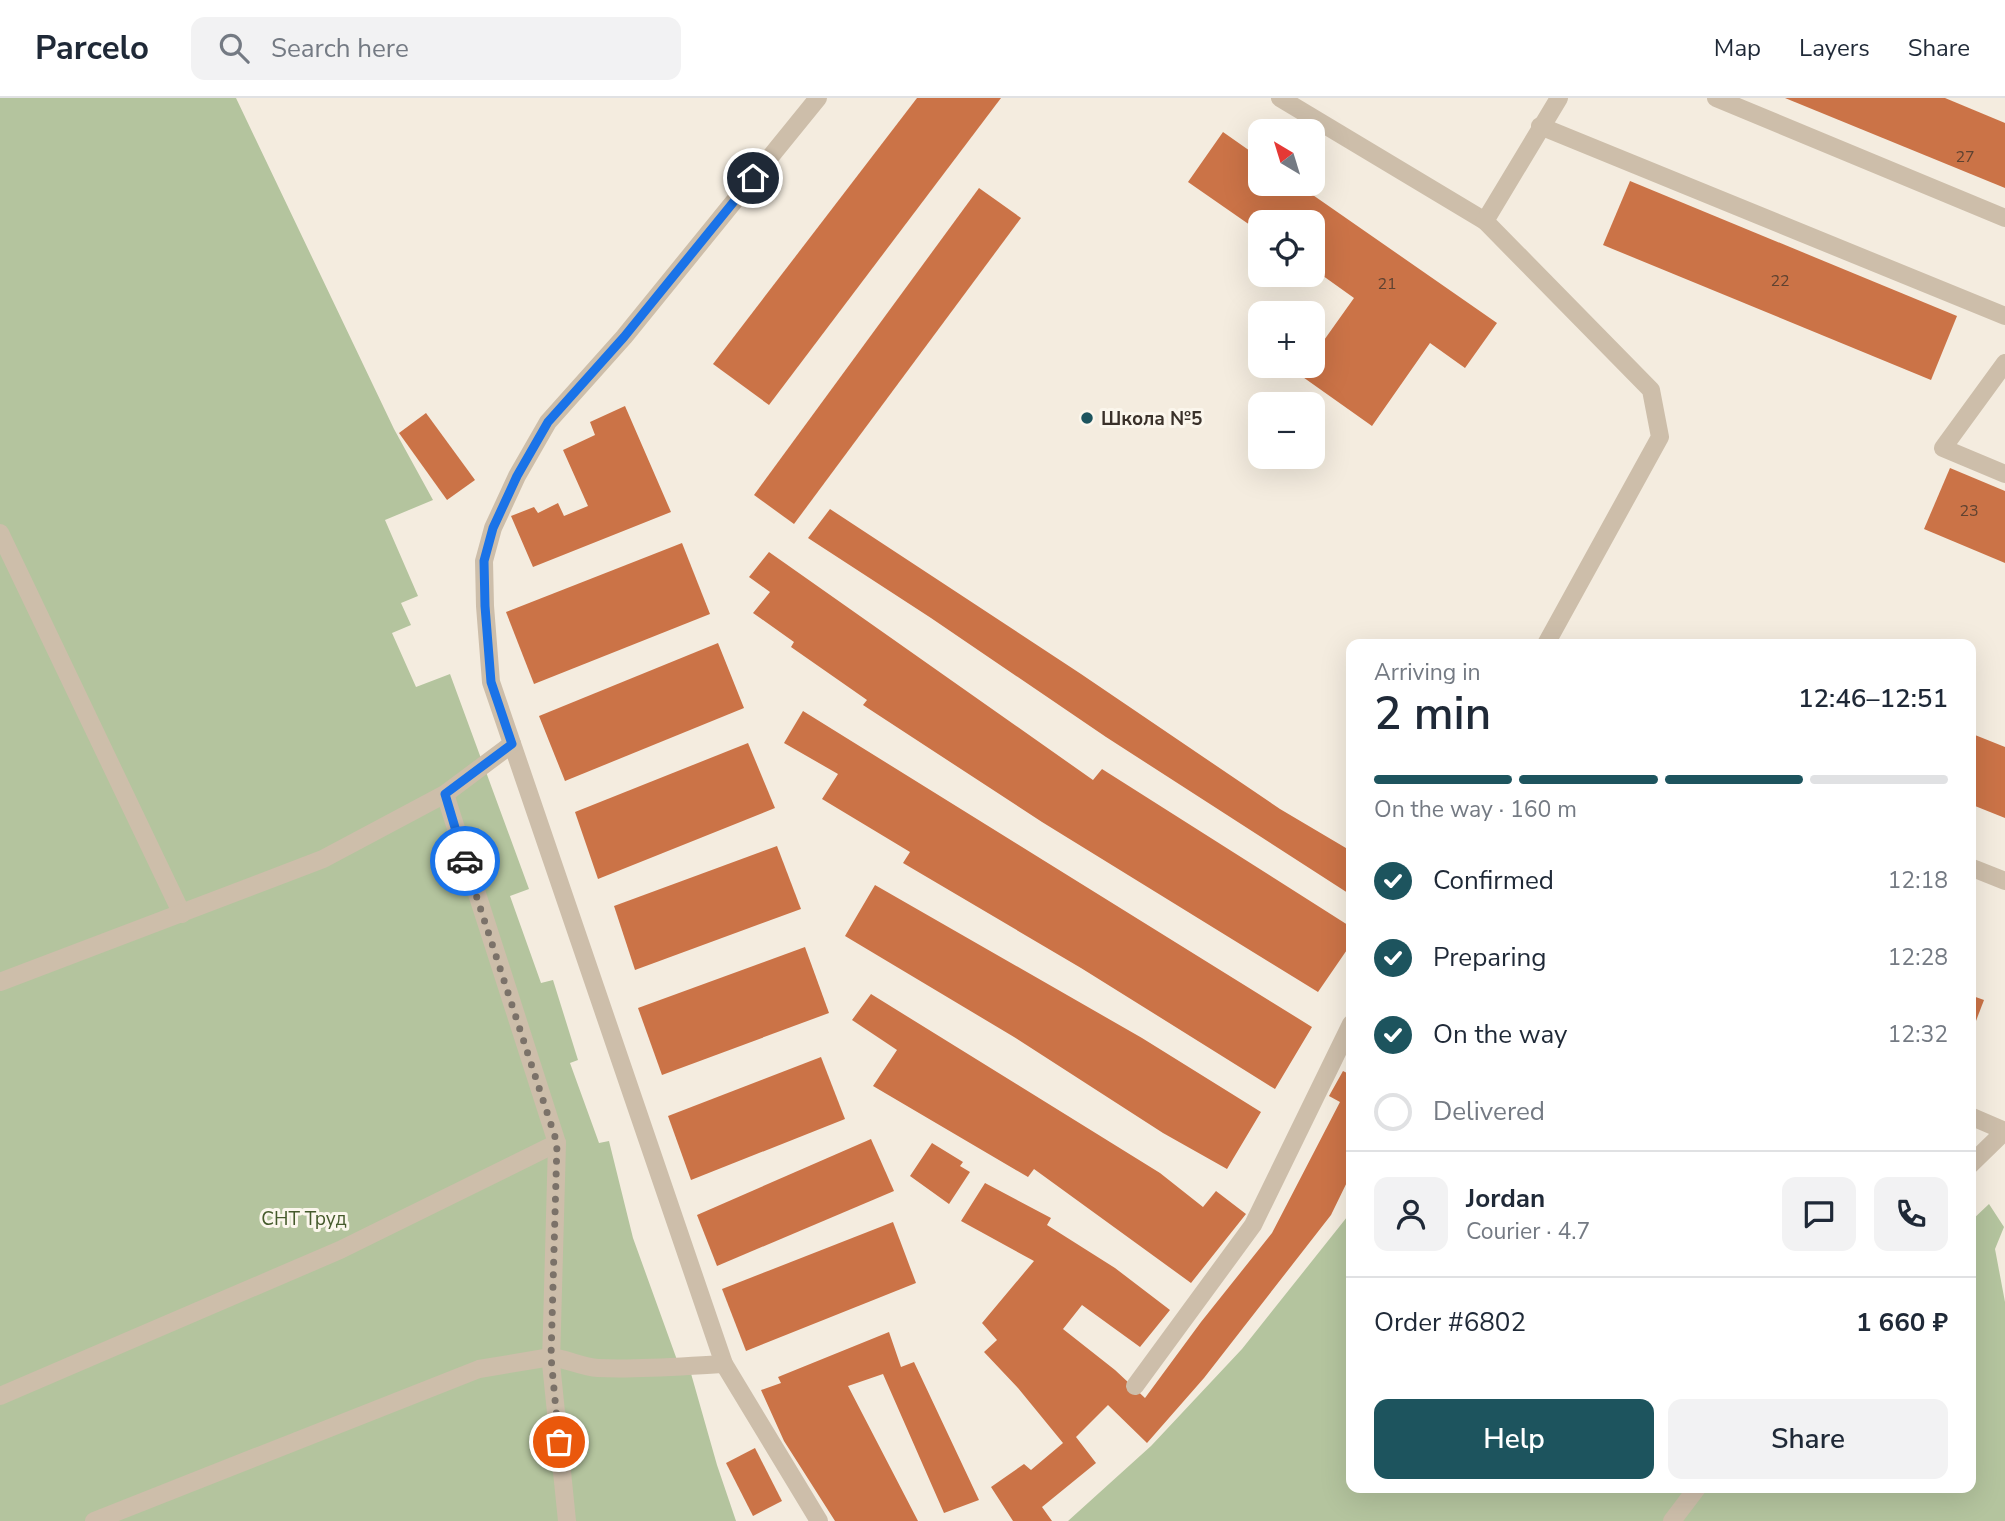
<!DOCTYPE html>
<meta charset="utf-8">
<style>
:root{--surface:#fff;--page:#f2f2f3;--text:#1f2937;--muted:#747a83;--line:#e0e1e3;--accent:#1d545e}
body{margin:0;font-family:"Nunito Sans",sans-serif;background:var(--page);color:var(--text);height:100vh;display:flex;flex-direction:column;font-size:26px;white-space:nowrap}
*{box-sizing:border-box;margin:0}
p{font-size:23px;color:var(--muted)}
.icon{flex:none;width:38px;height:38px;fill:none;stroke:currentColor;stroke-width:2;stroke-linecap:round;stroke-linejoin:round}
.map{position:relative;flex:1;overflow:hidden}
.details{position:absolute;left:1346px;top:541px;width:630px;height:854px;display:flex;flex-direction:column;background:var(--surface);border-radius:14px;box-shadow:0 7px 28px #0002}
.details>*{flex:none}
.needle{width:46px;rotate:322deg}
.tools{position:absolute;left:1248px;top:21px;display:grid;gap:14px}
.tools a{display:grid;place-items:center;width:77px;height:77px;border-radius:14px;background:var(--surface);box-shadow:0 7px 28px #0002;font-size:35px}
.pin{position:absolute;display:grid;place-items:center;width:60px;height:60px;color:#fff;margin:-30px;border:4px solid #fff;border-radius:50%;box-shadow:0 2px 7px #0007}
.courier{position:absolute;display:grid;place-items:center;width:70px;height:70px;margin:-35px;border:5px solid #1a73e8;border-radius:50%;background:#fff;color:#222;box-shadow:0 2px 9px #0007}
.overview em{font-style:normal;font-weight:600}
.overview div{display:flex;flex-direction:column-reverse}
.overview{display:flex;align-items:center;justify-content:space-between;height:119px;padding:0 28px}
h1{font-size:46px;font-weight:600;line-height:52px}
.bar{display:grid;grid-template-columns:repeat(4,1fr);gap:10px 7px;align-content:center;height:84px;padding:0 28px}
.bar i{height:9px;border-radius:5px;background:var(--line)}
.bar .selected{background:var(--accent)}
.bar p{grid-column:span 4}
.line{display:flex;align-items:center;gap:18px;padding:0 28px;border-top:2px solid var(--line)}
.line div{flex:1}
.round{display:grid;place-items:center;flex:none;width:74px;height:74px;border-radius:14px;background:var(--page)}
ol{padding:0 28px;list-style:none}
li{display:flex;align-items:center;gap:21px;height:77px}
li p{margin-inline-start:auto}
li .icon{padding:7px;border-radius:50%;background:var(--accent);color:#fff;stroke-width:4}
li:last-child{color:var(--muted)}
li i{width:38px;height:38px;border:4px solid var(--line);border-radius:50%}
.cta{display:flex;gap:14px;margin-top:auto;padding:14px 28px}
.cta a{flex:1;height:80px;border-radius:14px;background:var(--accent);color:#fff;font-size:28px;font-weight:600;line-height:80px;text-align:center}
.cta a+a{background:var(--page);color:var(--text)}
header{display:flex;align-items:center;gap:42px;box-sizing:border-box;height:98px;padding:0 35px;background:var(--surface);border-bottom:2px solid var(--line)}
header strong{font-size:33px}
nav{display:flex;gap:38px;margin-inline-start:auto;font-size:24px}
.search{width:490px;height:63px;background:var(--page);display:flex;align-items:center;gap:18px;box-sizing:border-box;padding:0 24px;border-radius:14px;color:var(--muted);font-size:26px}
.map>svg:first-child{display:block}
</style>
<header>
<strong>Parcelo</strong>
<div class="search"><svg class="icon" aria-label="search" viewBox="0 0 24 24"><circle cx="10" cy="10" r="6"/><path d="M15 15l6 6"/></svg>Search here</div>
<nav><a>Map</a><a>Layers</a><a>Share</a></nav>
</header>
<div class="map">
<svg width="2005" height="1423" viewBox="0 0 2005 1423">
<rect width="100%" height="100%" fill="#f4ecdf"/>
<g fill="#b4c49e">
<path d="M0,0H236L394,331L433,402L385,422L418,498L401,505L411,527L392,535L416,589L450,576L529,791L510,798L541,885L553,882L578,962L570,965L599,1045L609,1043L633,1140L681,1273L690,1272L717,1367L736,1423H0Z"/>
<path d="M1989,1106L2004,1129L1995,1151L2005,1204V1423H1068L1151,1348L1242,1251L1351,1114V1390H1970L1971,1123Z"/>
</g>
<g fill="#cb7347">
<path d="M917,0H1001L769,307L713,266Z"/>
<path d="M1785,0H1945L2005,25V90Z"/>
<path d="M1223,34L1260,60V86H1297L1497,225L1465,270L1430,245L1372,328L1300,277L1306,268H1312V259L1354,200L1312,170V124H1260V134L1188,84Z"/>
<path d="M1630,83L1957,218L1931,282L1603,147Z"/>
<path d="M979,90L1021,120L794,426L754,397Z"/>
<path d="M625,308L671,414L533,469L511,418L534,409L538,415L558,405L564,418L588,408L563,352L595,337L590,324Z"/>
<path d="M426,315L475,382L447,402L399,335Z"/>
<path d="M1950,370L2005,393V465L1924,431Z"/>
<path d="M830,411L1081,576L1280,711L1351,753V797L1106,639L931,520L808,440Z"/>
<path d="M682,445L710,516L534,586L506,514Z"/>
<path d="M769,454L1093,682L1102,671L1351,829V846L1318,894L1042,724L863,607L867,602L791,549L794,544L753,515L770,494L749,479Z"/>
<path d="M718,545L744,610L565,683L539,618Z"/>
<path d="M803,613L1312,929L1275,991L1081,870L903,765L910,754L822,701L838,676L784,645Z"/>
<path d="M1970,635L2005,649V720L1970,706Z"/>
<path d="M748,645L775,710L598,781L575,714Z"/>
<path d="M777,748L801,811L635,872L614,808Z"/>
<path d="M875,787L1142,940L1261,1014L1227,1071L1163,1035L1014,939L845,838Z"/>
<path d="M805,849L829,915L662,977L638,910Z"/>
<path d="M871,896L1160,1075L1203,1109L1216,1093L1246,1116L1191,1185L1034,1071L1028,1079L873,988L897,952L852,922Z"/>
<path d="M1970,897L1984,902L1971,936H1970Z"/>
<path d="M821,959L845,1021L691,1082L668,1018Z"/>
<path d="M1343,973L1351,977V1076L1331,1117L1204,1280L1147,1345L1108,1307L1076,1339L1096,1365L1042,1409L1052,1423H1013L991,1389L1024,1366L1031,1372L1063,1345L1018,1290L984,1254L997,1242L982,1225L1034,1163L961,1123L985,1085L1051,1120L1047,1127L1115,1170L1170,1212L1140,1249L1082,1207L1063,1231L1115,1272L1145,1300L1201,1224L1272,1135L1340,1004L1329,998Z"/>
<path d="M871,1041L894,1093L717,1168L697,1117Z"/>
<path d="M932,1045L963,1064L960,1068L970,1074L949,1106L910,1078Z"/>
<path d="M893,1124L916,1185L746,1253L722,1191Z"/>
<path d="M889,1234L901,1269L914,1264L979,1402L944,1415L883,1276L848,1288L918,1423H835L784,1343L761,1292L781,1285L778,1279Z"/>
<path d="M755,1350L782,1403L753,1418L726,1365Z"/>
</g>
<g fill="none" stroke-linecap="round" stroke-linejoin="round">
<g stroke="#cdbeaa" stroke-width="18">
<path d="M818,0L624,239L548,324L517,378L493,430L484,463L485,508L491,584L724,1266L819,1423"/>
<path d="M1280,0L1485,123"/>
<path d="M1716,0L2005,120"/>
<path d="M1540,28L2005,218"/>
<path d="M2005,265L1943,350L2005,376"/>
<path d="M0,435L182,816"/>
<path d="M1546,546L1660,339L1651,292L1485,123L1559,0"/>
<path d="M445,696L557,1045L551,1265L567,1423"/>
<path d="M1970,769L2005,783"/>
<path d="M0,884L323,761L445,696L512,646"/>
<path d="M1970,1018L2005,1033"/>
<path d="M1970,1067L2005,1033"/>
<path d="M1135,1288L1253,1127L1351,926"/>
<path d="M0,1298L340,1152L557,1045"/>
<path d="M94,1423L479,1271L551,1259C567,1261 582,1269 598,1270C640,1272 682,1268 724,1266"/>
<path d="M1672,1423L1697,1390"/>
</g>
</g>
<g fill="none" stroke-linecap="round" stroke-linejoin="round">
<path stroke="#7b7269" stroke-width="7" stroke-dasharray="0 12.6" d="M465,763L557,1045L551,1259L559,1344"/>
<path stroke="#1a73e8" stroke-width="9" d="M465,763L445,696L512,646L491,584L485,508L484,463L493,430L517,378L548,324L624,239L753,80"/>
</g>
<circle fill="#1d545e" stroke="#fbf6ec" stroke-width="2.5" cx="1087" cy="320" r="7"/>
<g text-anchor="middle" stroke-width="6" stroke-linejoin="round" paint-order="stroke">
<g font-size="16" fill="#5e4231">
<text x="1965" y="64">27</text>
<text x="1780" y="188">22</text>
<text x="1387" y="191">21</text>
<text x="1969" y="418">23</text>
</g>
<g font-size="19" font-weight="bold" fill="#3a312a" stroke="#fbf6ec" text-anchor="start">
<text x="1101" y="327">Школа №5</text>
</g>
<g font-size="19" fill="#455a2c" stroke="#fbf6ec">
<text x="304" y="1127">СНТ Труд</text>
</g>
</g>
</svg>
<div class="tools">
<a><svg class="needle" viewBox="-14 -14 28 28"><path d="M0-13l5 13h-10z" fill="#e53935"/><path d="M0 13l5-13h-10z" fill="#747a83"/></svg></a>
<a><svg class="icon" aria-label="locate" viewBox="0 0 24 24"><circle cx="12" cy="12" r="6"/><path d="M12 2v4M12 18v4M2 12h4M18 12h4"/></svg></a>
<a>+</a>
<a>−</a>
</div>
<div class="pin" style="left:559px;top:1344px;background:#ea580c"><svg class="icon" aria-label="bag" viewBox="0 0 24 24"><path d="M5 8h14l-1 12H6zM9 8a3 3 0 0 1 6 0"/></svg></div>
<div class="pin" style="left:753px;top:80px;background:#1f2937"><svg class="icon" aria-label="home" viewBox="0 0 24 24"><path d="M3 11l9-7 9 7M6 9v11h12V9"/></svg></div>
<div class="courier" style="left:465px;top:763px"><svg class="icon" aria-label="car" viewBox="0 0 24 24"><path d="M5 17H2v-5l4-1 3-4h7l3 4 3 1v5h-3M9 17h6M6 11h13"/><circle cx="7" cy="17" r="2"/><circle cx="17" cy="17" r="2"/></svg></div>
<section class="details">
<div class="overview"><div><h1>2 min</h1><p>Arriving in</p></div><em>12:46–12:51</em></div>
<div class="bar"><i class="selected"></i><i class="selected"></i><i class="selected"></i><i></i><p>On the way · 160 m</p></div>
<ol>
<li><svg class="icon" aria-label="check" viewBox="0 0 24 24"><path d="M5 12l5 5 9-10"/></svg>Confirmed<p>12:18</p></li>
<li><svg class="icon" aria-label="check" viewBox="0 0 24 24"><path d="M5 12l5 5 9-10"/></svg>Preparing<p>12:28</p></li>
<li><svg class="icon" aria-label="check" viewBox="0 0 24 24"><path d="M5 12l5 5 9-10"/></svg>On the way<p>12:32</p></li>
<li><i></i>Delivered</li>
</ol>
<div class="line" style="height:126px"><a class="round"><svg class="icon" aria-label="person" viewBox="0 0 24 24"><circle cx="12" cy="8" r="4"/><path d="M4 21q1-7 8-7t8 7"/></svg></a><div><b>Jordan</b><p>Courier · 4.7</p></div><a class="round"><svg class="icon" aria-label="chat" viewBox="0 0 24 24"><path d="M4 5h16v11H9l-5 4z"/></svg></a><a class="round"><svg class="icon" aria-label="phone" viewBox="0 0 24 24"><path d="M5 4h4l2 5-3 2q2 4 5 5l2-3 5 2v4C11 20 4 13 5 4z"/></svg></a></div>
<div class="line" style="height:91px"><div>Order #6802</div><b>1 660 ₽</b></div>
<div class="cta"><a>Help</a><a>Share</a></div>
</section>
</div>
